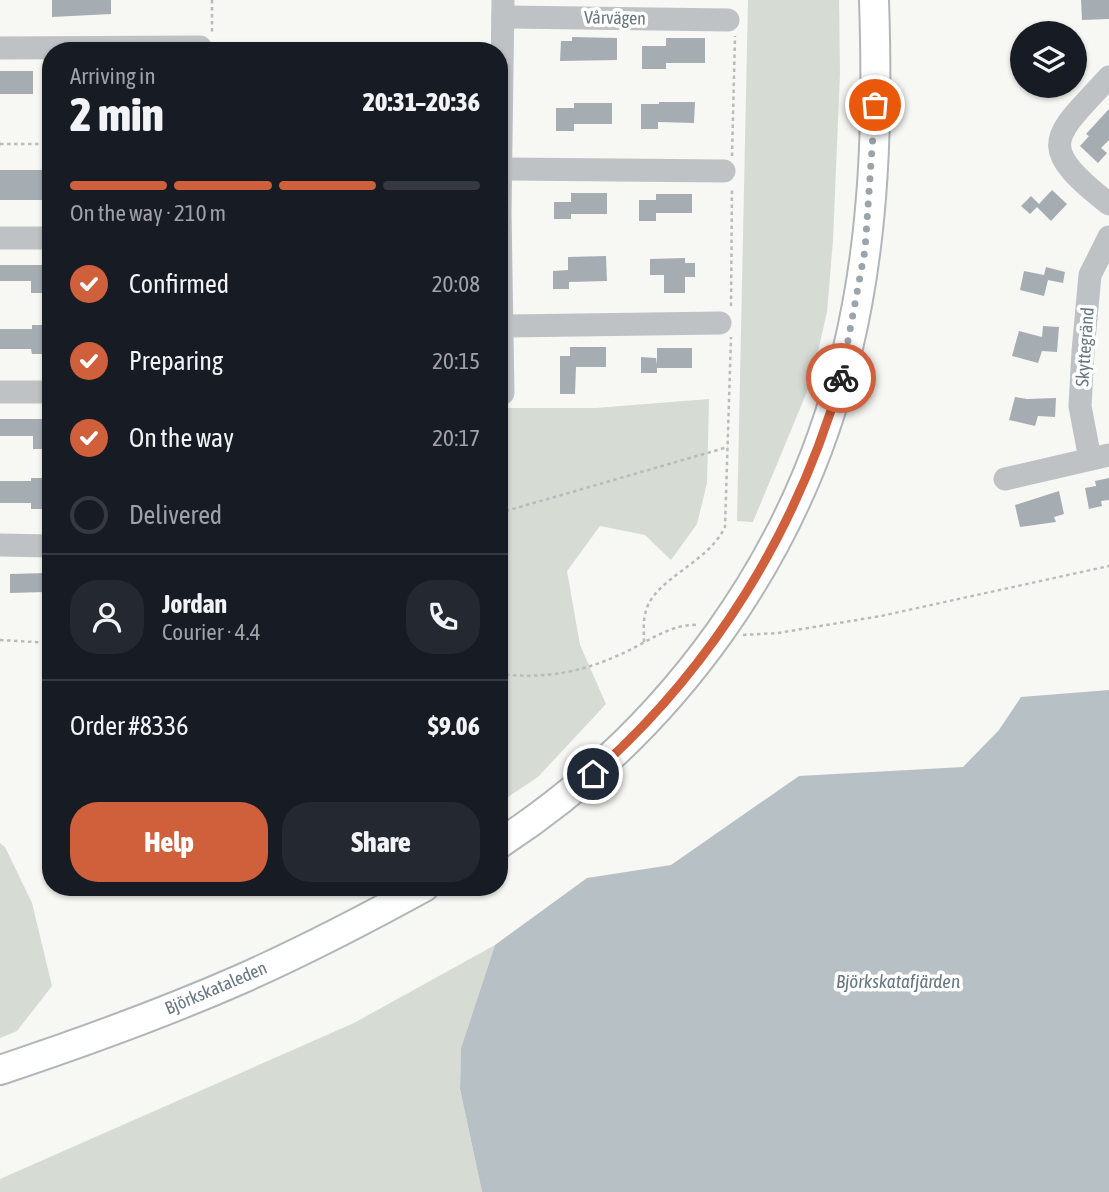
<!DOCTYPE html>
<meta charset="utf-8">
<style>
:root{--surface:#171b24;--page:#242831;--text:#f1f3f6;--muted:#9ea1a6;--line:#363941;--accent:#d05f3b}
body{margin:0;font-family:"Asap Condensed",sans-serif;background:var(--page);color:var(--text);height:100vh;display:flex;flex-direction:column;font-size:26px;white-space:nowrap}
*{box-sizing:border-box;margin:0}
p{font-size:23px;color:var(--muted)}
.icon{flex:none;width:38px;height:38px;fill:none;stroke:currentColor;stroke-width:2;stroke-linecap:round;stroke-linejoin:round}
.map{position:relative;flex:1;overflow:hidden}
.details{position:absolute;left:42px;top:42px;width:466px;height:854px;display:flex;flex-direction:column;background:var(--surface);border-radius:28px;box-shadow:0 2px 5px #0004}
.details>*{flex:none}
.tools{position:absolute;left:1010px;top:21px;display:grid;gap:14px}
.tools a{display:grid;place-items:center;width:77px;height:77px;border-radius:50%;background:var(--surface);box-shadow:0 2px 5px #0004;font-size:35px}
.pin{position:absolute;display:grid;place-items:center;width:60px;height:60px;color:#fff;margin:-30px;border:4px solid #fff;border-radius:50%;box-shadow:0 2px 7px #0007}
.courier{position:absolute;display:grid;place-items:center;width:70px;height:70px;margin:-35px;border:5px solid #d05f3b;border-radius:50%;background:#fff;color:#222;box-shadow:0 2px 9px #0007}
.head em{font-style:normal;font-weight:800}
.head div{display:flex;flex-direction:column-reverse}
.head{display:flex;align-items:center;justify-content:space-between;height:119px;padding:0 28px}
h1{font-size:46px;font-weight:800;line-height:52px}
.bar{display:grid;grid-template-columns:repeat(4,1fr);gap:10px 7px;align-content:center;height:84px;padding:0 28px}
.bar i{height:9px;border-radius:5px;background:var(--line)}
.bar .selected{background:var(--accent)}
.bar p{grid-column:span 4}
.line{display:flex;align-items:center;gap:18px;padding:0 28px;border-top:2px solid var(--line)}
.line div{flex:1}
.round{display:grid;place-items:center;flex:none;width:74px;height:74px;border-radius:28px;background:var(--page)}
ol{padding:0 28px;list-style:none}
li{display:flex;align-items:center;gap:21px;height:77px}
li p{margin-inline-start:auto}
li .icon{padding:7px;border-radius:50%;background:var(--accent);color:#fff;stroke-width:4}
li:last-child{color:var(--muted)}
li i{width:38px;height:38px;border:4px solid var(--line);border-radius:50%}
.button{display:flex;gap:14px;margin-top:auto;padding:14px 28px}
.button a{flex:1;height:80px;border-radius:28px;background:var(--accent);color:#fff;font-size:28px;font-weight:800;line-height:80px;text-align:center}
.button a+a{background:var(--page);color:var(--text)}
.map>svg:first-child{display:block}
</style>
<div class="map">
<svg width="1109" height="1192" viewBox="0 0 1109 1192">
<rect width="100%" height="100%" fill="#f7f7f4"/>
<g fill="#d6dbd4">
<path d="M748,0H839L840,73L833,240L827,312L811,382L753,522L737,521Z"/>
<path d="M709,399L707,483L697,524L671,560L645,535L600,526L567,571L580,645L606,704L538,777L499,803V408H596Z"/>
<path d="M0,843L5,847L32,903L52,986L17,1031L0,1038Z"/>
<path d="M495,945L461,1048L460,1089L482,1192H0V1179L354,1023Z"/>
</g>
<path fill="#b7c1c5" d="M1109,690V1192H482L460,1089L461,1048L495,945L587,878L671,865L799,776L963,767L999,730L1021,697Z"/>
<g fill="#a6adb2">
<path d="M52,0H111V14L52,17Z"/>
<path d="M1081,0H1109V19L1082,20Z"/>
<path d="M572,37L617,38V60L560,61L561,41H572Z"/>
<path d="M666,38H705V63H666V69H642V46H666Z"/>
<rect x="0" y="71" width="33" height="23"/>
<path d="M659,102H695L694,123L658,122V129H641V104H659Z"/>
<path d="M574,103H612V124H574V131H556V108H574Z"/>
<path d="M1109,109V140L1101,148L1107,153L1098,163L1080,146L1089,136L1086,134Z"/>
<rect x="0" y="170" width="51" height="30"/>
<path d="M1052,190L1067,204L1051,221L1037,207L1030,214L1021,206L1031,196L1039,204Z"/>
<path d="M571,193H607V214H571V219H554V202H571Z"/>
<path d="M656,194H692V213H656V221H639V200H656Z"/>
<path d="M606,256L607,281L569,282V289H553V271L568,270V257Z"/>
<path d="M685,258V263H695V277H685V293H664V275H650V259Z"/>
<path d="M0,265H51V293H31V281H0Z"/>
<path d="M1046,267L1065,272L1063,283L1048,280L1044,296L1020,290L1024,271L1044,275Z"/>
<path d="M32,325H51V354H32L31,349H0V329H32Z"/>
<path d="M1043,326L1059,327L1057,352L1042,351L1038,363L1012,356L1019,331L1042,337Z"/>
<path d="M570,347H606V367H576L575,394H560V356H570Z"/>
<path d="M657,348H692V368H657V373H641V357L656,358L657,365Z"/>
<path d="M1015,397L1027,399L1056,398L1055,417L1038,416L1035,426L1009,420Z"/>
<path d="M0,419H51V449H33V436H0Z"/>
<path d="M31,478H51V509H31V503H0V481H31Z"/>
<path d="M1109,478V500L1101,501L1102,506L1089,509L1085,488L1096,486L1095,481Z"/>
<path d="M1059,491L1064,514L1054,517L1056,522L1020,527L1015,505Z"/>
<path d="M46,573V592L10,593V574Z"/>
</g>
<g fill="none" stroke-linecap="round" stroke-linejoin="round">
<defs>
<g id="major">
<path d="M499,844C673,730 799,555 847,352C875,237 878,117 874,0"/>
<path d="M0,1070C81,1043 161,1014 239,980C302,952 364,920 424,887"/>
</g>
</defs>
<use href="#major" stroke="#b2b6b9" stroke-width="32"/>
<g stroke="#b8bbbd" stroke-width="2.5" stroke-dasharray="3.5 3.5" stroke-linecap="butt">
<path d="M212,0V32"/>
<path d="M0,144H51"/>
<path d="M732,156L735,36"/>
<path d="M731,306L732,187"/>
<path d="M499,513L728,447"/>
<path d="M743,635L778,633L881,616L1109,566"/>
<path d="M0,640L51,643"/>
<path d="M644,642C644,633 643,623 645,615C651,579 707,565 725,527L731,337"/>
<path d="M499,674C541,679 580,673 619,655C645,644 670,623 698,625"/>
</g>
<g stroke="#bec2c5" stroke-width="23">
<path d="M503,17L728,20"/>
<path d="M0,48L200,47"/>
<path d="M1109,77C1053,138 1034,145 1109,204"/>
<path d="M501,169L724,171"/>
<path d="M0,238H51"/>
<path d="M502,326L720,323"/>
<path d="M0,392H51"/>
<path d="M499,393H503L500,212L503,0"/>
<path d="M1090,459L1080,406L1083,351L1090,275L1109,237"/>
<path d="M1005,479L1109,455"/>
<path d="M0,545L51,546"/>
</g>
<use href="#major" stroke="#fff" stroke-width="28"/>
</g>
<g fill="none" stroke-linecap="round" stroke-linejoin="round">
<path stroke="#9ba4aa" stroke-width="7" stroke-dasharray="0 12.6" d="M841,378L865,250L875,105"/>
<path stroke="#d05f3b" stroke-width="9" d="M593,774C713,668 797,531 841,378"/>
</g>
<g text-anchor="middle" stroke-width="7" stroke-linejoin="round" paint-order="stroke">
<g font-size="18" fill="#697782" stroke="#fff">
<text transform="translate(615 18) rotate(1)" y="6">Vårvägen</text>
<text transform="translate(1085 347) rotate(-86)" y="6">Skyttegränd</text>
<text transform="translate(216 988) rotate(-23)" y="6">Björkskataleden</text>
</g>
<g font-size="19" font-style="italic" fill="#65777e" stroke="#fff">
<text x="898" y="988">Björkskatafjärden</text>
</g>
</g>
</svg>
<div class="tools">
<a><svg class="icon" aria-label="layers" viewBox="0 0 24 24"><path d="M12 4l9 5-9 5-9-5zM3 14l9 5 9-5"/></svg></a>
</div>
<div class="pin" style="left:875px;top:105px;background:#ea580c"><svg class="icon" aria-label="bag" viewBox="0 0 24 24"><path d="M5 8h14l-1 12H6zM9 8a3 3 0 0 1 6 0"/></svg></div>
<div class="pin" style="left:593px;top:774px;background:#1f2937"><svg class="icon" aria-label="home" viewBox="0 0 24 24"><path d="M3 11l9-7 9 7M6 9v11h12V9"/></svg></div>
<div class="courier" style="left:841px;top:378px"><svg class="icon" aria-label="bike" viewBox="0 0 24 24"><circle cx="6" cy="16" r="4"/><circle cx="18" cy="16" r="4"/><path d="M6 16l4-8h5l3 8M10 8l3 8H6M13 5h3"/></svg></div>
<section class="details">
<div class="head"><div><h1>2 min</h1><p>Arriving in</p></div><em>20:31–20:36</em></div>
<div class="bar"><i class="selected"></i><i class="selected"></i><i class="selected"></i><i></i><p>On the way · 210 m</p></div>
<ol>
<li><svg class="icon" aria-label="check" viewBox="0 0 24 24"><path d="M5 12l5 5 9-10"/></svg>Confirmed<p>20:08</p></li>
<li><svg class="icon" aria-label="check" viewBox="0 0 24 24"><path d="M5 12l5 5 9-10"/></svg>Preparing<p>20:15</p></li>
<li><svg class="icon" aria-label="check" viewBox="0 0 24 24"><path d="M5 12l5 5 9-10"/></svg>On the way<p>20:17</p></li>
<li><i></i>Delivered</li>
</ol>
<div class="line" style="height:126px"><a class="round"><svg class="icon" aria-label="person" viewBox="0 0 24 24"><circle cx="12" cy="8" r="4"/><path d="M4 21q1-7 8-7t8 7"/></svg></a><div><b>Jordan</b><p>Courier · 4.4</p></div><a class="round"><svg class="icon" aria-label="phone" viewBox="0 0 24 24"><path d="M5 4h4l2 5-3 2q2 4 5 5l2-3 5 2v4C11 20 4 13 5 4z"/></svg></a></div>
<div class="line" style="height:91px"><div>Order #8336</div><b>$9.06</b></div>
<div class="button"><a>Help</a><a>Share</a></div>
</section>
</div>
